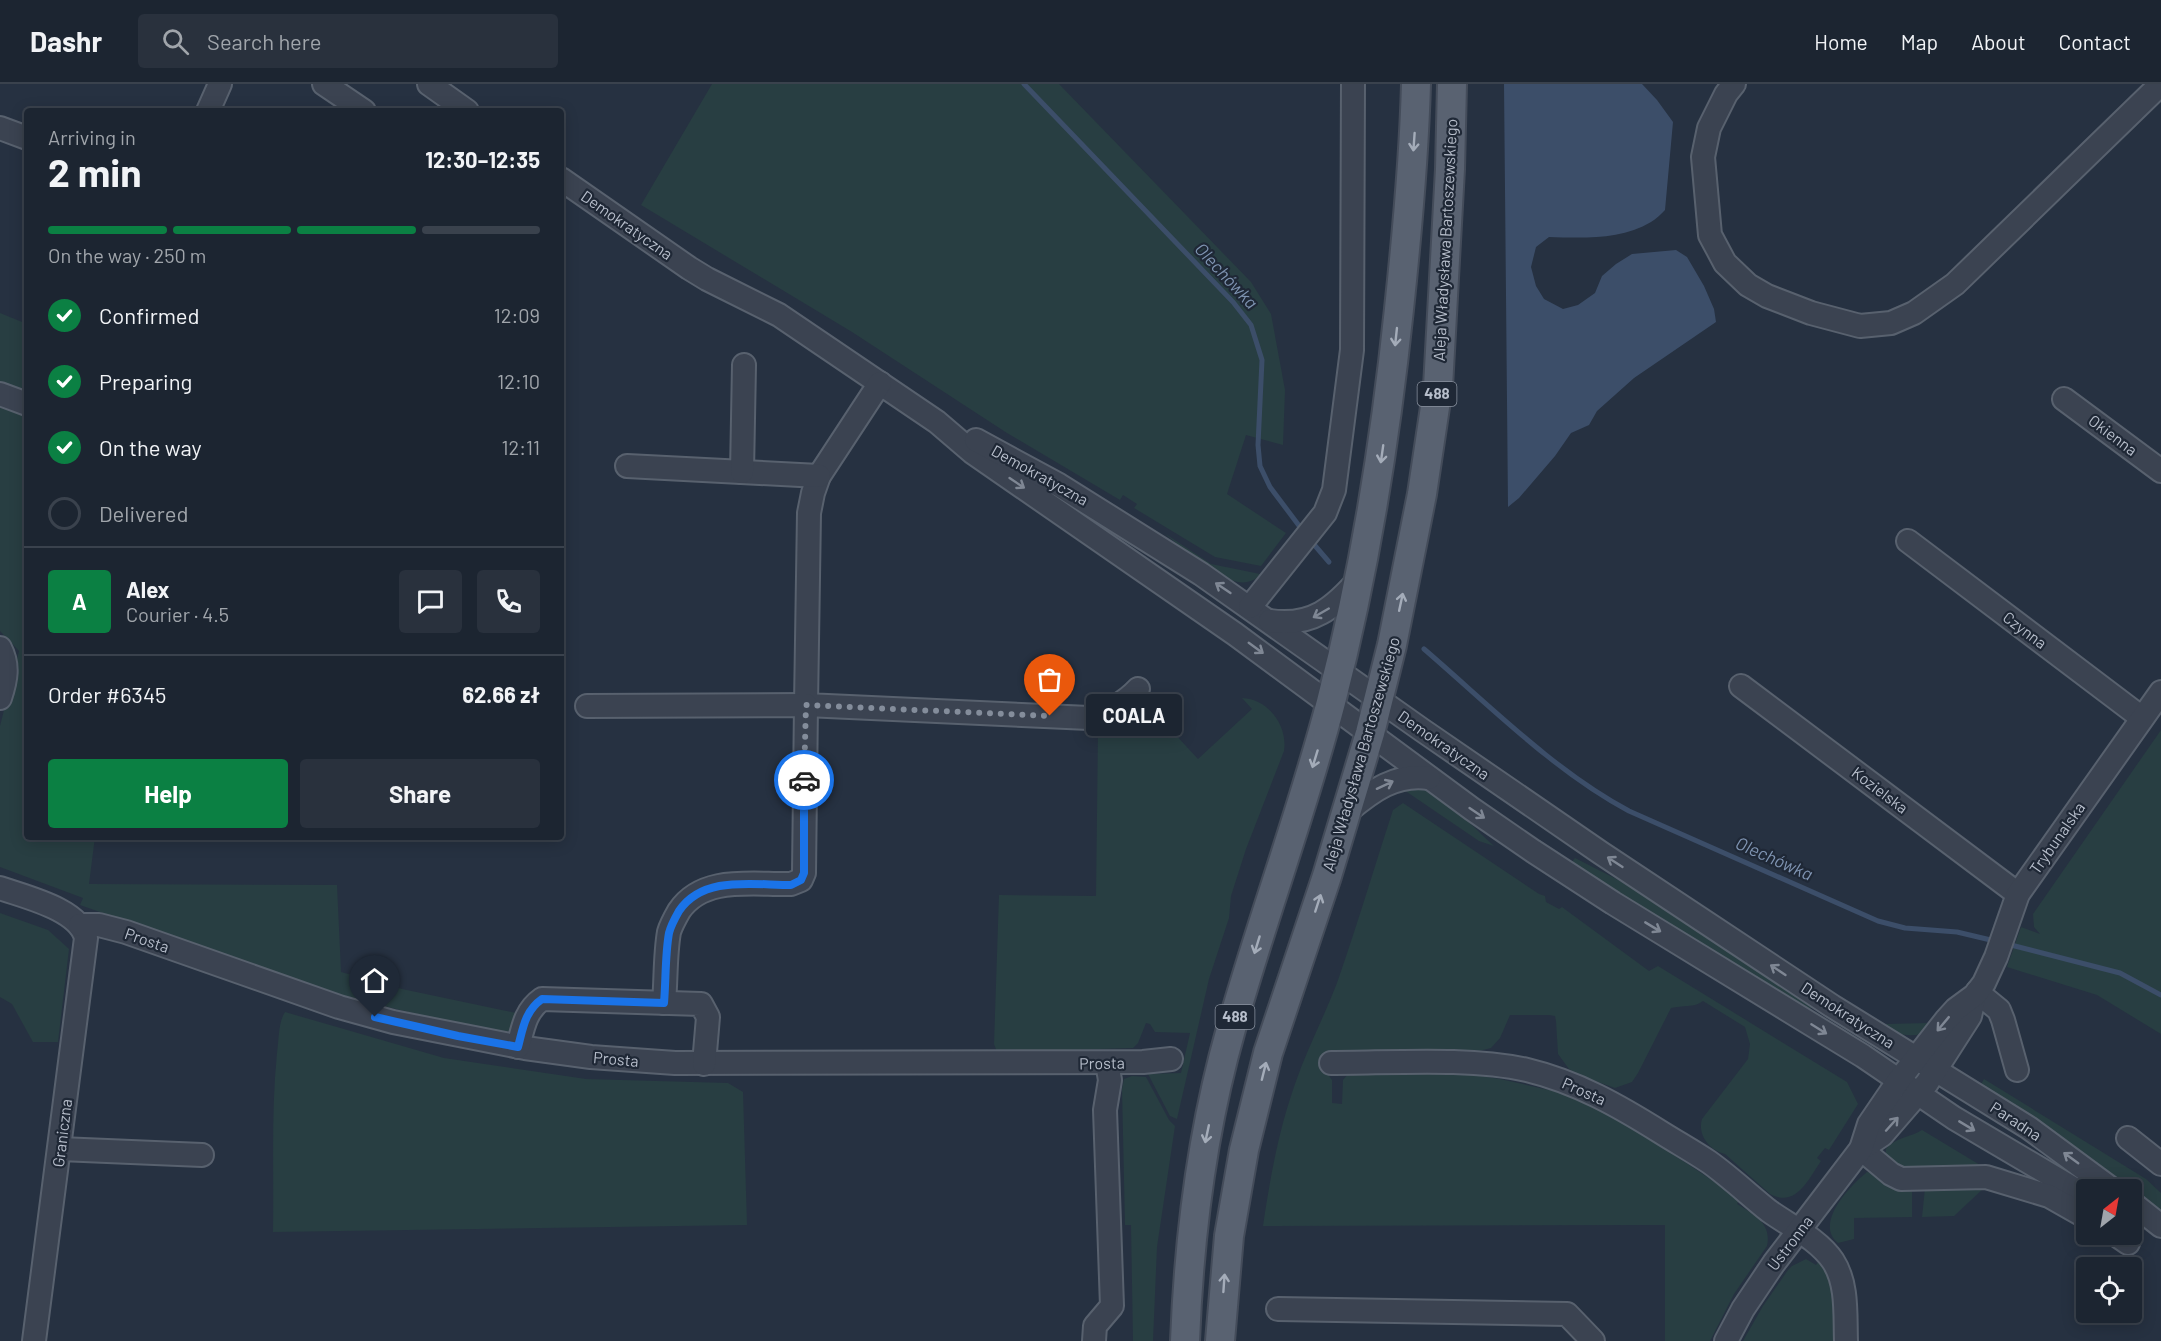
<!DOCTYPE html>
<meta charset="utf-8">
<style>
:root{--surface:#1c2531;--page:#29313d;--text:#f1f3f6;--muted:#a0a5ab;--line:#3a424d;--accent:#0b8043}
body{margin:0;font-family:Barlow,sans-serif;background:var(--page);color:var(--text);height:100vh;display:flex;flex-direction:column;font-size:22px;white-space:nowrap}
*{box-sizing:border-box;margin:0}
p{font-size:20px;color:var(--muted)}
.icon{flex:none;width:33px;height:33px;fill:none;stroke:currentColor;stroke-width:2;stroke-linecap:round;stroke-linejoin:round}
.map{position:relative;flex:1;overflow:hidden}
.drawer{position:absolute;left:24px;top:24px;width:540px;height:732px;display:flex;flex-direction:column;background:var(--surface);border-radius:6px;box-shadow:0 3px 15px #0003,0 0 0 2px var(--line)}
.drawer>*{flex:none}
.needle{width:39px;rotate:31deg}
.controls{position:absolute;left:2076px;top:1095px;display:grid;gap:12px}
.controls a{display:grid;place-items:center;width:66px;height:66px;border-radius:6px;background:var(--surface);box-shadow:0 3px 15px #0003,0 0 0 2px var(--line);font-size:30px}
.pin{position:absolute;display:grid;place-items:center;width:51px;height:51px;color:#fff;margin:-62px -26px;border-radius:50% 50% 50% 0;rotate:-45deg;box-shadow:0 0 6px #0007}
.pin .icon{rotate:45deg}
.courier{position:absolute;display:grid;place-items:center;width:60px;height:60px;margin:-30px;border:4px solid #1a73e8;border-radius:50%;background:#fff;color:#222;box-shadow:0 2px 8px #0007}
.bubble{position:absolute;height:42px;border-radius:6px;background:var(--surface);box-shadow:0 3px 15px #0003,0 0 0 2px var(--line);font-size:20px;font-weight:700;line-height:42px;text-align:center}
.summary em{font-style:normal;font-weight:700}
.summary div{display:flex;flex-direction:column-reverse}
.summary{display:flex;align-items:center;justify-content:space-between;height:102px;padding:0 24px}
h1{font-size:39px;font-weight:700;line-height:45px}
.bar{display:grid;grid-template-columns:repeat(4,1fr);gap:9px 6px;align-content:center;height:72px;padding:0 24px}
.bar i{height:8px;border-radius:4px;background:var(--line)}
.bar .current{background:var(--accent)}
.bar p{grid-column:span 4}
.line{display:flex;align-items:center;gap:15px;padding:0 24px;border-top:2px solid var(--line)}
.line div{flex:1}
.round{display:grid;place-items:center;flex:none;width:63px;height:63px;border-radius:6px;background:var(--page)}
ol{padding:0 24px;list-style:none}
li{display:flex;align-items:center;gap:18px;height:66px}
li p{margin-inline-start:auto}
li .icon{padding:6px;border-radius:50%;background:var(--accent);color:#fff;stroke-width:4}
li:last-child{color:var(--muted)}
li i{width:33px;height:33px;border:3px solid var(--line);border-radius:50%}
.primary-button{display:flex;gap:12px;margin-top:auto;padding:12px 24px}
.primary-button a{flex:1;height:69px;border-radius:6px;background:var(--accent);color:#fff;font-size:24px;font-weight:700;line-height:69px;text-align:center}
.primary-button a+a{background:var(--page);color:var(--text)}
header{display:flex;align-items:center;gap:36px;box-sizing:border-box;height:84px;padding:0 30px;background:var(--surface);border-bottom:2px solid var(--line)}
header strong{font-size:28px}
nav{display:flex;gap:33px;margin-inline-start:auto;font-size:21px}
.search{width:420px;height:54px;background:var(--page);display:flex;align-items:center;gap:15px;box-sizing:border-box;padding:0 21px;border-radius:6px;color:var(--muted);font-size:22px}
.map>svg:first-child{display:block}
</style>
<header>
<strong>Dashr</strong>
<div class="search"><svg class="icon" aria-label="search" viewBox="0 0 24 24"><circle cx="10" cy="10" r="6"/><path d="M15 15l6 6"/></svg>Search here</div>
<nav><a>Home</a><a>Map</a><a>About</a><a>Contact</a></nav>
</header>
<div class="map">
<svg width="2161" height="1257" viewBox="0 0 2161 1257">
<rect width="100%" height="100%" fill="#263141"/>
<g fill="#283e42">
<path d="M712,0H1059L1251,198L1271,230L1285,306L1283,361L1246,351L1227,410L1286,449L1261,482L1215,473L1134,424L1137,420L1123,411L1120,416L1007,349L852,248L641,121Z"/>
<path d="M0,229L27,240V753H95L89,800L337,801L341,888L402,905L521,930L516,947L491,948L330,909L80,821L83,814L0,783V642L19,567L0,547Z"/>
<path d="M1164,449L1211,480L1260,490V492C1256,495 1252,497 1247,498C1223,503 1182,463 1164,449Z"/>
<path d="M1242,614C1268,615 1288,641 1284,667L1246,765L1231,812L1229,834L1209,895L1177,1035L1170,1032L1148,990L1181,989L1190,949L1155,948L1150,940L1146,939L1138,959L1133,964L997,968L994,960L999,811L1096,812L1098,647L1148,621L1198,675L1252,625Z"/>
<path d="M2161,646V950L2097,911L2007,883L2021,843L2040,850L2034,843L2033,830Z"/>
<path d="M1421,703C1447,714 1473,743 1494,762L1479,757L1404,706Z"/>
<path d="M1403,719L1539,810L1545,812L1546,818L1559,825L1562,823L1566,826L1649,887L1658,882L1847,998L1858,1020L1829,1066L1825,1064L1817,1074L1821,1077C1808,1096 1796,1124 1770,1110L1725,1070C1710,1067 1697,1051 1702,1035L1748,975L1750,960L1745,943L1703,917C1694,924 1682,921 1671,924L1638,989L1632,998L1615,1004L1578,991L1569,985L1558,970L1556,937L1555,932L1549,931H1510L1500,954L1491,964L1479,967H1328L1327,989L1332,996V1019L1342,1020L1343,996L1348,990L1461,989L1500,995L1558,1008L1622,1036L1740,1115L1737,1120C1754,1131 1772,1139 1767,1162L1734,1210L1710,1257H1665V1141L1263,1142C1270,1094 1279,1045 1295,1000C1307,965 1324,933 1337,899C1357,842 1374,784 1393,726Z"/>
<path d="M1575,774L1642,808L1813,921L1809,927L1571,779Z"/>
<path d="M0,829L48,846L69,865L58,958H33L12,920L0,913Z"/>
<path d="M285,928L444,974L586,995L728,999L743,1008L747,1141L273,1148C274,1088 271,1028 277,969C279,956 278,939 285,928Z"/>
<path d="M1930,939L1922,950C1907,953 1897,950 1884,944L1886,940Z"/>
<path d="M1132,992L1146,993L1169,1036L1175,1042L1157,1163L1153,1257H1133L1131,1141H1125L1122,1005L1124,995Z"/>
<path d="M1984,995L2146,1095L2161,1109V1129L2132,1113V1106L2122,1105L1980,1002Z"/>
<path d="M1922,1046L1985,1084L1901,1087L1886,1072V1065C1894,1054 1911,1053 1922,1046Z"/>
<path d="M1867,1088L1874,1089L1912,1108V1133L1854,1134V1155L1838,1159C1814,1139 1850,1102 1867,1088Z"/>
<path d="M1985,1103L1954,1132L1922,1133L1925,1104Z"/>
<path d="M1806,1175L1816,1181L1819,1177C1839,1197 1836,1231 1838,1257H1743L1763,1222L1788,1186L1792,1182Z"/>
</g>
<path fill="#3c4e69" d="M1504,0H1642L1657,16L1673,38L1665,126C1661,130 1656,135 1651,138C1621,156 1583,154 1549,153L1536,163L1531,183L1536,202L1544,215L1563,225L1578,221L1595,209L1602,192L1616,180L1632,170L1676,166L1687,173L1704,202L1714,225L1716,238L1634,294L1597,327L1589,341L1571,349L1555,372L1519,414L1508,423Z"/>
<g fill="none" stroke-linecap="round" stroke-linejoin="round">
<g stroke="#3c4e69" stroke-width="5">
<path d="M1024,0L1233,218L1251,241L1262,276L1258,361L1260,382L1270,403L1303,447"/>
<path d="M1311,457L1329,478"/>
<path d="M1424,565C1488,620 1554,687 1629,727L1878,837L1905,844L1957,848L1995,857"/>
<path d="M2007,860L2120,889L2161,911"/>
</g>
<defs>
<g id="minor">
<path d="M324,0L364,27"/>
<path d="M429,0L467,27"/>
<path d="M1734,0L1726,10L1709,44L1703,73L1710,151L1725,179L1748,201L1767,212L1811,229L1860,242L1891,239L1914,229L1955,200L2161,0"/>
<path d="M208,27L220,0"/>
<path d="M0,44L27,54"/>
<path d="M561,95L689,184L707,195L779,231L937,338L972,368L1235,550L1472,725L1533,767L1613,819L1863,972L1954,1034L2086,1112"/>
<path d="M880,299L819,392L813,409L809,429L806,621L1089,634C1108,627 1124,620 1138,605"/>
<path d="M0,310L27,320"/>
<path d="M2064,315L2161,387"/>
<path d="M976,356L1059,401L1201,490L1422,646L1601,769L1832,922L2029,1044L2113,1106"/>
<path d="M627,382L819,392"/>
<path d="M742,388L744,281"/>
<path d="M1908,457L2142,634"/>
<path d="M1250,523L1325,429L1334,406L1352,266L1353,0"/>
<path d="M1270,537C1312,543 1334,524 1360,494"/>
<path d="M0,564C9,581 6,596 0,614"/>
<path d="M1741,602L2018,810"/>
<path d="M587,622L806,621L804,789L801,796L791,800C753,801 703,791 679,827C675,834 671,841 669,848C665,871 666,896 664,919"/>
<path d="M1348,727C1372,707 1396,689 1429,694"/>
<path d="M0,804C25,813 79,825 86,854L34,1257"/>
<path d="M80,841H99L126,848L339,923L393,938L525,964L591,973L675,979L1143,978L1171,975"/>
<path d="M1977,908L1999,926L2003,936L2017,986"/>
<path d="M518,963C523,944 525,927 542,915L701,920L708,933L704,980"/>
<path d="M1331,979C1391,979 1469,973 1527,986C1577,998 1619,1022 1662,1049C1678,1059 1694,1068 1709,1078C1730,1093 1749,1111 1769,1127C1790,1142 1818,1155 1833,1177C1848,1200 1845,1231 1846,1257"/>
<path d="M2128,1054L2161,1080"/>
<path d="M60,1065L202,1071"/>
<path d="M1861,1065L1891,1090L1901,1095L1986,1093L2049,1112L2086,1133"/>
<path d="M1861,1065L1882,1051L1927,999L1970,932L1975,911"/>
<path d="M2132,1119L2161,1142"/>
<path d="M2115,1150L2128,1159"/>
<path d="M1278,1225L1567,1230L1593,1257"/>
<path d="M1094,1257L1095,1242L1112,1222L1105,1026L1110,996L1107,979"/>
<path d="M1726,1257L1743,1225L1774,1179L1861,1065L1869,1040L1899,996L1946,936L1956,925L1975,911L1984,899L1996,873L2018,810L2161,608"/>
</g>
<g id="major">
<path d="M1185,1257C1189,1152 1202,1047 1231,945C1262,835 1302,729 1331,618C1365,487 1385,360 1399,225C1407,150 1414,75 1416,0"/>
<path d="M1220,1257L1229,1152L1244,1066L1268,969L1327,792L1370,649L1392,561L1422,410L1438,303L1450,85L1452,0"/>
</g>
</defs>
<use href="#minor" stroke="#58616e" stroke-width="26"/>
<use href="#major" stroke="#444c5a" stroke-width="32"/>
<use href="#minor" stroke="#3b4351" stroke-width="22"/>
<use href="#major" stroke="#596271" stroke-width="28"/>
</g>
<defs><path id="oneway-shaft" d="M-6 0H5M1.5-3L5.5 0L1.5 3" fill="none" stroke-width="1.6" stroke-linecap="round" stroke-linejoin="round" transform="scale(1.5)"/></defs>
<g stroke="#a4acb9">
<use href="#oneway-shaft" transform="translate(1414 58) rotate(94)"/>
<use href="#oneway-shaft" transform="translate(1396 253) rotate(96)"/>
<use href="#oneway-shaft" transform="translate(1382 370) rotate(98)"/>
<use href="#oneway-shaft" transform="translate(1401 518) rotate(-78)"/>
<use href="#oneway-shaft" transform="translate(1315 675) rotate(107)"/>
<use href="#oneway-shaft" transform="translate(1318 819) rotate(-72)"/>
<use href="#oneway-shaft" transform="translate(1257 861) rotate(107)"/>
<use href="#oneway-shaft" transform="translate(1264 987) rotate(-76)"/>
<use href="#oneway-shaft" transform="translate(1207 1050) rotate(102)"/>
<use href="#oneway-shaft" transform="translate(1224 1199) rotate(-86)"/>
</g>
<g stroke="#7f8794">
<use href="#oneway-shaft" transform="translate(1017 399) rotate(34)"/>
<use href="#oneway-shaft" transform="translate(1223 504) rotate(-146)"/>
<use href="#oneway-shaft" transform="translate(1321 529) rotate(150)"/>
<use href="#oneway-shaft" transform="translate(1256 564) rotate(36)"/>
<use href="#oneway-shaft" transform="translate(1385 701) rotate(-25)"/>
<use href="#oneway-shaft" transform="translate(1477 729) rotate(34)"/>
<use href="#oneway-shaft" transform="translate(1615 778) rotate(-147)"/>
<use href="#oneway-shaft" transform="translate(1653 843) rotate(31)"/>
<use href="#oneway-shaft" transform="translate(1778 886) rotate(-146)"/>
<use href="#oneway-shaft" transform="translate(1943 940) rotate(130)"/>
<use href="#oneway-shaft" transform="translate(1819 945) rotate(32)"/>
<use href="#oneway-shaft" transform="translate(1892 1040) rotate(-48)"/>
<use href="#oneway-shaft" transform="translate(1967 1042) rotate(31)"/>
<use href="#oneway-shaft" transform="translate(2071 1074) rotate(-144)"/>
</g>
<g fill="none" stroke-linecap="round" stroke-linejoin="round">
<path stroke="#848d9b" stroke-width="6" stroke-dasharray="0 10.8" d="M804,696L806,621L1050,632"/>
<path stroke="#1a73e8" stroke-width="8" d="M375,933L458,952L518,963C523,944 525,927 542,915L664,919C666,896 665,871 669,849C671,841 675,834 679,827C703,791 753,801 791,801L801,796L804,789V696"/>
</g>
<g text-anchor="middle" stroke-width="4.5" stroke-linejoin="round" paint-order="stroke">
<g fill="#1f2836" stroke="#89919e" stroke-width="1.5">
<rect x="1417.5" y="298" width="39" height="24" rx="4.5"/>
<rect x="1215.5" y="921" width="39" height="24" rx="4.5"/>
</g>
<g font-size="15" font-weight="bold" fill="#b7becb">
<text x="1437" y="315">488</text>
<text x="1235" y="938">488</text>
</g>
<g font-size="16" fill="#b7becb" stroke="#1f2836">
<text transform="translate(627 141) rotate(35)" y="6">Demokratyczna</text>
<text transform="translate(1445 156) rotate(-87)" y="6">Aleja Władysława Bartoszewskiego</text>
<text transform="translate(2113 351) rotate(37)" y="6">Okienna</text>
<text transform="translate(1040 391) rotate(29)" y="6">Demokratyczna</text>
<text transform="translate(2025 546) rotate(37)" y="6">Czynna</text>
<text transform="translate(1444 661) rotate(35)" y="6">Demokratyczna</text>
<text transform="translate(1361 670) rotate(-74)" y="6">Aleja Władysława Bartoszewskiego</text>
<text transform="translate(1880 706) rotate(37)" y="6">Kozielska</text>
<text transform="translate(2057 754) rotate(-55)" y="6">Trybunalska</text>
<text transform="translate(147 856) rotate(19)" y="6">Prosta</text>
<text transform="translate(1848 931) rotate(33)" y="6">Demokratyczna</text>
<text transform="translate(616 975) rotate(5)" y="6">Prosta</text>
<text transform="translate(1102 979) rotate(-1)" y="6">Prosta</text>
<text transform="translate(1584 1007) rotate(24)" y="6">Prosta</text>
<text transform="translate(2016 1037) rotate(33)" y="6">Paradna</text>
<text transform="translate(62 1049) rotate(-83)" y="6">Graniczna</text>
<text transform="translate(1790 1159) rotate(-53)" y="6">Ustronna</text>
</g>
<g font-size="18" font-style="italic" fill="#7f94b2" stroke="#1f2836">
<text transform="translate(1226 192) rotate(47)" y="6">Olechówka</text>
<text transform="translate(1774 775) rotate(24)" y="6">Olechówka</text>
</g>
</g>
</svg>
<div class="controls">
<a><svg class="needle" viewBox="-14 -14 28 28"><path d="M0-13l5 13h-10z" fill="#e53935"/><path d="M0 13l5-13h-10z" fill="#a0a5ab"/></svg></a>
<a><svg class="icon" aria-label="locate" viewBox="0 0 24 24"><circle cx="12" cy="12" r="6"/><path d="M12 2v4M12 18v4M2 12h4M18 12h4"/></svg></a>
</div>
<div class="pin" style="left:1050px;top:632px;background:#ea580c"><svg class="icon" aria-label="bag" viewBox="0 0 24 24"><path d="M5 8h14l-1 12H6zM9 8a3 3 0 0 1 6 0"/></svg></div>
<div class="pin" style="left:375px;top:933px;background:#1f2937"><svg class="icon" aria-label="home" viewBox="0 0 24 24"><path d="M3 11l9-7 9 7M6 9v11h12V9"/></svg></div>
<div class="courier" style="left:804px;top:696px"><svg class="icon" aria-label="car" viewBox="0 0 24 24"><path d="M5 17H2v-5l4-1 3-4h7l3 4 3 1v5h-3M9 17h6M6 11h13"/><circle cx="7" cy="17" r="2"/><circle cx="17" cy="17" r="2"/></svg></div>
<div class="bubble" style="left:1086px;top:610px;width:96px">COALA</div>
<section class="drawer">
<div class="summary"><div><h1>2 min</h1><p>Arriving in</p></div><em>12:30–12:35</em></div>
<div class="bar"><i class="current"></i><i class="current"></i><i class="current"></i><i></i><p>On the way · 250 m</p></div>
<ol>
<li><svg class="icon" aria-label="check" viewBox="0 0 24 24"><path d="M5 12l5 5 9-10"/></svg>Confirmed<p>12:09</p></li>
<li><svg class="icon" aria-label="check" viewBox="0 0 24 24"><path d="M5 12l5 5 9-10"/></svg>Preparing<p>12:10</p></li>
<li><svg class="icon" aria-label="check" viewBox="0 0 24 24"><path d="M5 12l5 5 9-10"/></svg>On the way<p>12:11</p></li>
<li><i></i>Delivered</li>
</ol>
<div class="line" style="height:108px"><b class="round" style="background:var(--accent);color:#fff">A</b><div><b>Alex</b><p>Courier · 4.5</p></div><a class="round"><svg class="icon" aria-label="chat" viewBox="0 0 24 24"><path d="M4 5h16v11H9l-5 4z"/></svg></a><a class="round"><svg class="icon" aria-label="phone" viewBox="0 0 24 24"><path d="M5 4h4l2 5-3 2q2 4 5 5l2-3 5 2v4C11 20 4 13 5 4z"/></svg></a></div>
<div class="line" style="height:78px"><div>Order #6345</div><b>62.66 zł</b></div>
<div class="primary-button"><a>Help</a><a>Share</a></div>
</section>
</div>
